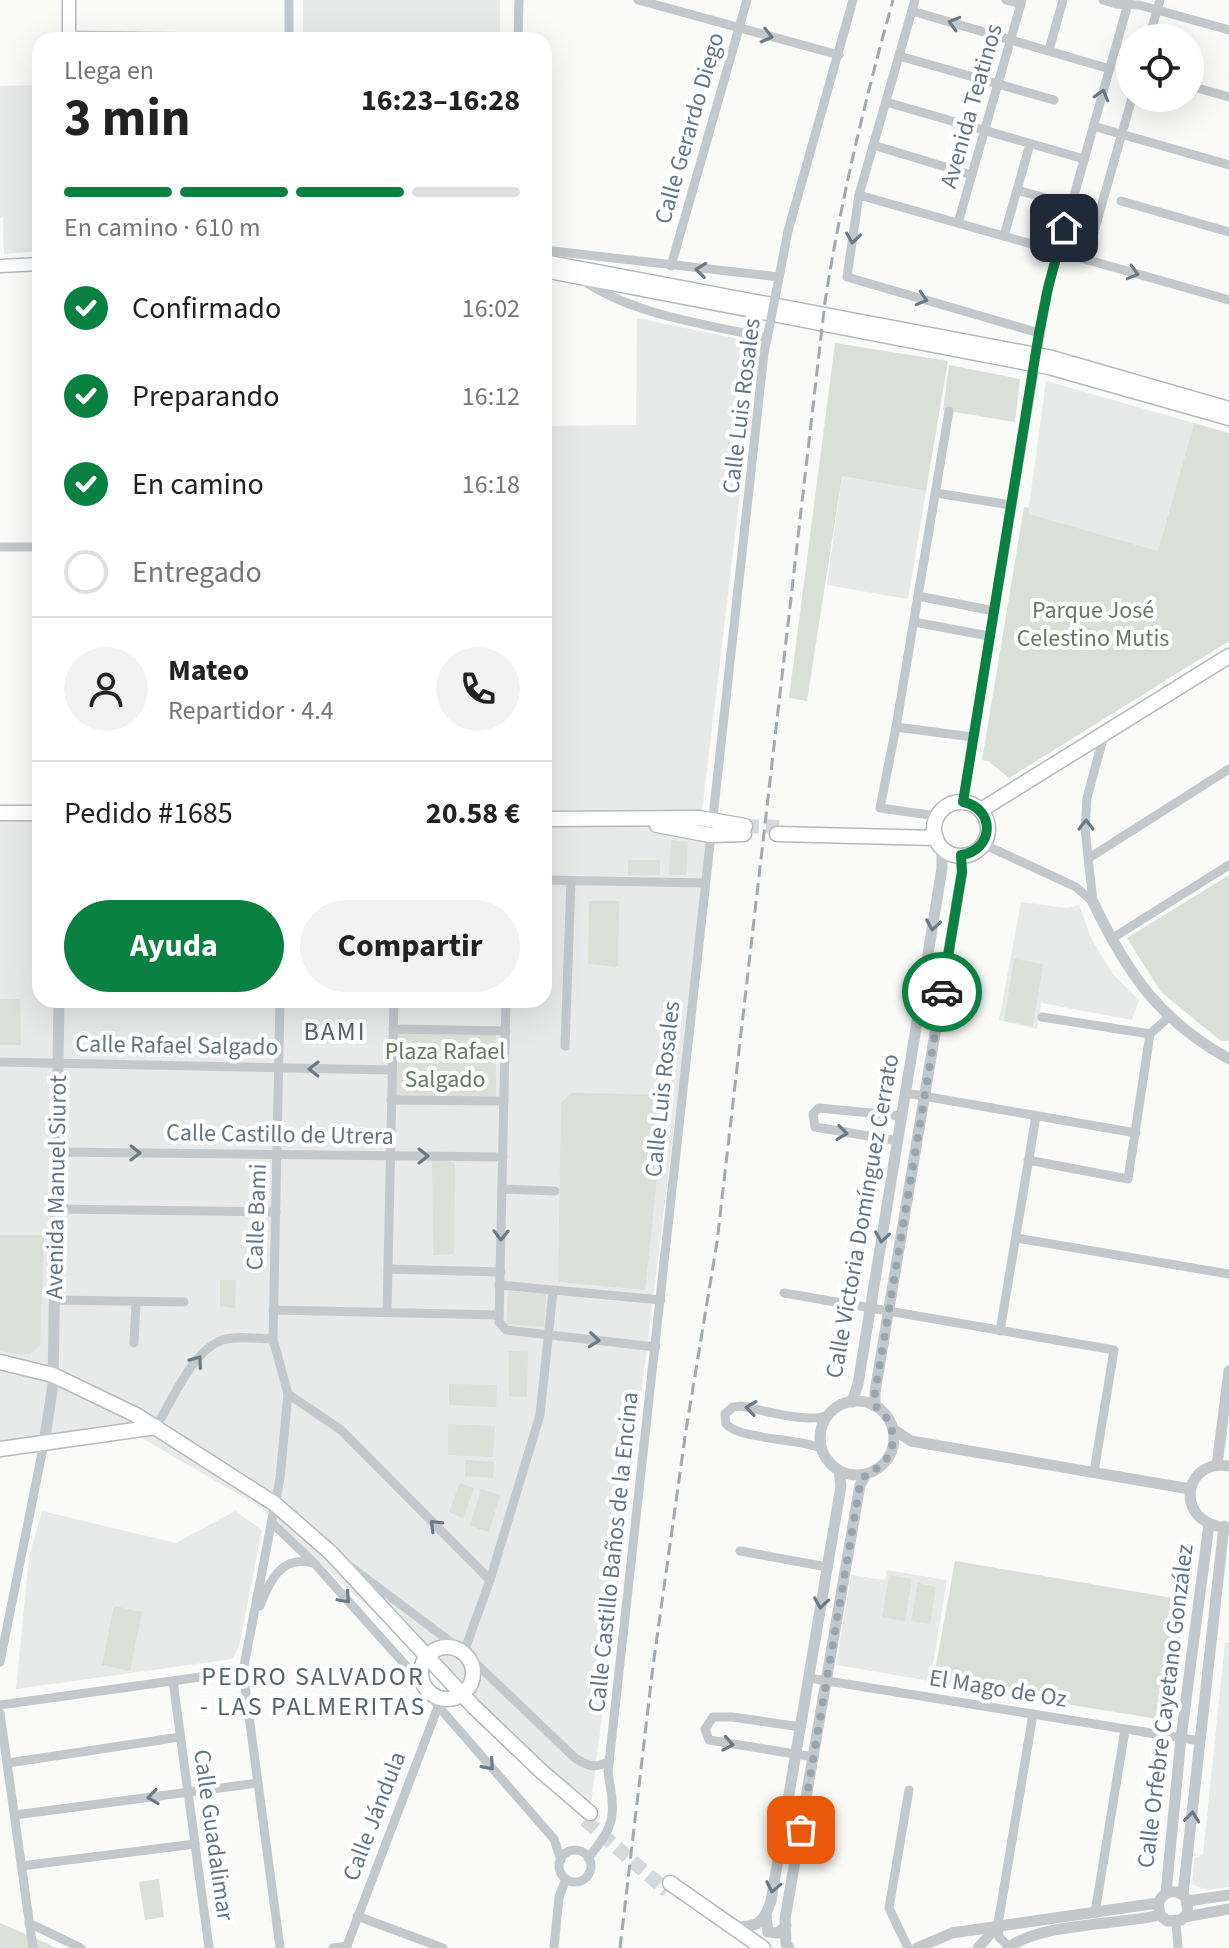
<!DOCTYPE html>
<html lang="es">
<meta charset="utf-8">
<style>
:root{--surface:#fff;--page:#f2f2f2;--text:#222;--muted:#767676;--line:#e0e0e0;--accent:#0b8043}
body{margin:0;font-family:"Source Sans 3",sans-serif;background:var(--page);color:var(--text);height:100vh;display:flex;flex-direction:column;font-size:30px;white-space:nowrap}
*{box-sizing:border-box;margin:0}
p{font-size:26px;color:var(--muted)}
.icon{flex:none;width:44px;height:44px;fill:none;stroke:currentColor;stroke-width:2;stroke-linecap:round;stroke-linejoin:round}
.map{position:relative;flex:1;overflow:hidden}
.details{position:absolute;left:32px;top:32px;width:520px;height:976px;display:flex;flex-direction:column;background:var(--surface);border-radius:24px;box-shadow:0 8px 32px #0002}
.details>*{flex:none}
.controls{position:absolute;left:1116px;top:24px;display:grid;gap:16px}
.controls a{display:grid;place-items:center;width:88px;height:88px;border-radius:50%;background:var(--surface);box-shadow:0 8px 32px #0002;font-size:40px}
.pin{position:absolute;display:grid;place-items:center;width:68px;height:68px;color:#fff;margin:-34px;border-radius:16px;box-shadow:0 4px 12px #0006}
.courier{position:absolute;display:grid;place-items:center;width:80px;height:80px;margin:-40px;border:6px solid #0b8043;border-radius:50%;background:#fff;color:#222;box-shadow:0 2px 10px #0007}
.headline em{font-style:normal;font-weight:700}
.headline div{display:flex;flex-direction:column-reverse}
.headline{display:flex;align-items:center;justify-content:space-between;height:136px;padding:0 32px}
h1{font-size:52px;font-weight:700;line-height:60px}
.bar{display:grid;grid-template-columns:repeat(4,1fr);gap:12px 8px;align-content:center;height:96px;padding:0 32px}
.bar i{height:10px;border-radius:6px;background:var(--line)}
.bar .on{background:var(--accent)}
.bar p{grid-column:span 4}
.line{display:flex;align-items:center;gap:20px;padding:0 32px;border-top:2px solid var(--line)}
.line div{flex:1}
.round{display:grid;place-items:center;flex:none;width:84px;height:84px;border-radius:42px;background:var(--page)}
ol{padding:0 32px;list-style:none}
li{display:flex;align-items:center;gap:24px;height:88px}
li p{margin-inline-start:auto}
li .icon{padding:8px;border-radius:50%;background:var(--accent);color:#fff;stroke-width:4}
li:last-child{color:var(--muted)}
li i{width:44px;height:44px;border:4px solid var(--line);border-radius:50%}
.primary-button{display:flex;gap:16px;margin-top:auto;padding:16px 32px}
.primary-button a{flex:1;height:92px;border-radius:48px;background:var(--accent);color:#fff;font-size:32px;font-weight:700;line-height:92px;text-align:center}
.primary-button a+a{background:var(--page);color:var(--text)}
.map>svg:first-child{display:block}
</style>
<div class="map">
<svg width="1229" height="1948" viewBox="0 0 1229 1948">
<rect width="100%" height="100%" fill="#fafaf8"/>
<g fill="#e8e9e9">
<rect x="303" y="0" width="197" height="40"/>
<path d="M40,85V251L4,254L3,218H0V86Z"/>
<path d="M637,318L758,343L702,812L544,810V426L636,425Z"/>
<path d="M1046,381L1194,423L1158,551L1028,514Z"/>
<path d="M842,476L926,491L908,599L827,585Z"/>
<path d="M0,816H40V1000H544V823L711,826L590,1813L260,1507L142,1438L0,1444Z"/>
<path d="M1021,902L1067,908L1079,905L1091,938L1112,973L1139,1000L1132,1020L1041,1003L1037,1029L999,1020Z"/>
<path d="M42,1511L176,1543L235,1511L262,1530L239,1647L232,1659L16,1689L29,1557Z"/>
<path d="M887,1570L947,1580L930,1681L836,1665L851,1575L885,1580Z"/>
<path d="M1229,1642V1887L1209,1890L1192,1885L1194,1859L1203,1854L1225,1643Z"/>
</g>
<g fill="#dadfd7">
<path d="M835,343L948,361L926,491L842,476L807,701L789,698Z"/>
<path d="M949,365L1020,379L1015,422L943,410Z"/>
<path d="M1194,423L1229,433V641L1009,778L988,761L982,760L1024,507L1029,508V514L1158,551Z"/>
<path d="M671,840L688,842L686,875H669Z"/>
<rect x="628" y="860" width="32" height="15"/>
<path d="M1229,875V1041H1221L1161,992L1127,938Z"/>
<path d="M589,901H619L618,967L588,964Z"/>
<path d="M1014,959L1043,964L1033,1026L1004,1021Z"/>
<path d="M0,999H20L21,1045H0Z"/>
<path d="M396,1030L496,1033V1099L395,1097Z"/>
<path d="M571,1093L666,1095L645,1290L558,1282L561,1103Z"/>
<path d="M432,1160L455,1162L454,1254L433,1255Z"/>
<path d="M0,1235H44L40,1344C30,1360 16,1354 0,1351Z"/>
<path d="M220,1280H236L235,1308L220,1306Z"/>
<path d="M508,1291L546,1294L544,1327L506,1324Z"/>
<path d="M509,1351L528,1352L527,1397L509,1396Z"/>
<path d="M449,1384L497,1385L496,1407L449,1405Z"/>
<path d="M448,1424L495,1426L493,1457L448,1455Z"/>
<path d="M466,1460L494,1462L493,1478L465,1476Z"/>
<path d="M460,1483L474,1488L463,1518L449,1512Z"/>
<path d="M481,1489L500,1495L489,1532L470,1526Z"/>
<path d="M955,1561L1185,1600L1170,1721L933,1682Z"/>
<path d="M889,1575L912,1579L905,1621L882,1617Z"/>
<path d="M918,1583L936,1587L930,1624L911,1621Z"/>
<path d="M114,1606L142,1612L130,1671L102,1665Z"/>
<path d="M159,1879L164,1917L145,1920L139,1882Z"/>
<path d="M0,1923L57,1948H0Z"/>
</g>
<g fill="none" stroke-linecap="round" stroke-linejoin="round">
<g stroke="#d5d9db" stroke-width="14" stroke-dasharray="14 7" stroke-linecap="butt">
<path d="M745,826L779,827"/>
<path d="M585,1820L667,1891"/>
</g>
<defs>
<g id="secondary">
<path d="M69,40V0"/>
<path d="M544,261L1052,357L1229,408"/>
<path d="M0,266L40,264"/>
<path d="M544,271L1049,368L1229,419"/>
</g>
<g id="primary">
<circle cx="961" cy="829" r="27"/>
<path d="M981,810L1229,656"/>
<path d="M0,813H40"/>
<path d="M544,819L699,818L745,826"/>
<path d="M657,825L710,835L744,834"/>
<path d="M777,834L936,838"/>
<path d="M0,1362L53,1375L136,1415L275,1504L331,1553L473,1706L541,1771L590,1813"/>
<path d="M0,1449L156,1427"/>
<circle cx="447" cy="1673" r="26"/>
<path d="M670,1883L763,1948"/>
</g>
</defs>
<use href="#secondary" stroke="#b3babf" stroke-width="15"/>
<use href="#primary" stroke="#b5babe" stroke-width="17"/>
<g stroke="#c3c8cc" stroke-width="9">
<path d="M638,0L839,55"/>
<path d="M915,0L859,195L847,277L1039,333"/>
<path d="M1006,0L1021,4"/>
<path d="M1103,0L1116,4L1139,5L1229,30"/>
<path d="M912,11L1110,69"/>
<path d="M69,35L289,38"/>
<path d="M1149,38L1160,0"/>
<path d="M289,40V0"/>
<path d="M518,40L519,0"/>
<path d="M1049,50L1063,0"/>
<path d="M899,56L1054,100"/>
<path d="M1190,86L1229,97"/>
<path d="M886,102L1084,159"/>
<path d="M1093,126L1229,165"/>
<path d="M873,145L972,175"/>
<path d="M1017,190L1071,205"/>
<path d="M859,195L1229,300"/>
<path d="M1121,201L1229,232"/>
<path d="M958,223L1022,0"/>
<path d="M1004,236L1030,144"/>
<path d="M544,250L779,277"/>
<path d="M1086,260L1132,98"/>
<path d="M671,266L747,0"/>
<path d="M581,279C632,315 706,324 767,338"/>
<path d="M776,293L788,231L853,0"/>
<path d="M936,493L1011,505"/>
<path d="M0,547H40"/>
<path d="M918,596L994,611"/>
<path d="M914,622L989,636"/>
<path d="M896,727L973,737"/>
<path d="M963,802L1048,288L1129,0"/>
<path d="M937,816L880,808L896,727L949,411"/>
<path d="M983,844L1076,887L1093,902"/>
<path d="M1089,858L1229,769"/>
<path d="M544,880L704,883"/>
<path d="M1093,902L1085,829L1087,798L1104,735"/>
<path d="M1111,939L1229,865"/>
<path d="M280,1000L273,1339L288,1394L280,1478L243,1671L280,1948"/>
<path d="M506,1000L499,1322L506,1330L656,1347"/>
<path d="M1042,1017L1150,1034L1168,1018"/>
<path d="M393,1029L506,1031"/>
<path d="M565,1046L571,881"/>
<path d="M0,1062L392,1070"/>
<path d="M906,1093L1136,1133"/>
<path d="M391,1100L504,1101"/>
<path d="M898,1141L815,1127L813,1114L819,1108L902,1116"/>
<path d="M57,1152L503,1157"/>
<path d="M1028,1160L1128,1179L1150,1034"/>
<path d="M502,1189L555,1191"/>
<path d="M56,1209L276,1212"/>
<path d="M1016,1238L1229,1274"/>
<path d="M388,1269L501,1272"/>
<path d="M499,1285L661,1300"/>
<path d="M784,1293L1114,1350L1094,1472"/>
<path d="M55,1300L184,1302"/>
<path d="M273,1310L499,1315"/>
<path d="M387,1312L394,1000"/>
<path d="M1000,1331L1036,1116"/>
<path d="M134,1343L136,1302"/>
<path d="M288,1394L341,1430L490,1580"/>
<path d="M156,1427C172,1401 193,1349 223,1340C237,1335 258,1339 273,1339"/>
<path d="M821,1448C797,1438 741,1440 726,1424L725,1414L733,1407L741,1406C763,1410 808,1424 828,1415"/>
<path d="M271,1522L315,1564L425,1687"/>
<path d="M740,1551L827,1567"/>
<path d="M351,1567L464,1652L575,1758C587,1766 596,1769 609,1761"/>
<path d="M260,1606C269,1582 281,1555 312,1563"/>
<path d="M464,1652L490,1580L540,1415L553,1291"/>
<path d="M0,1662L44,1443"/>
<path d="M809,1678L1200,1741"/>
<path d="M173,1681L209,1948"/>
<path d="M428,1691L438,1706L554,1839L561,1860"/>
<path d="M0,1705L243,1671"/>
<path d="M0,1713L33,1948"/>
<path d="M801,1727L732,1717H713L705,1729L709,1740L814,1757"/>
<path d="M8,1763L180,1737"/>
<path d="M15,1815L258,1783"/>
<circle cx="575" cy="1866" r="16"/>
<path d="M588,1858C617,1824 615,1814 608,1772L764,353L770,324"/>
<path d="M21,1866L195,1844"/>
<path d="M1095,1913L1125,1730"/>
<path d="M357,1916L443,1948"/>
<path d="M1176,1922L1178,1948"/>
<path d="M29,1923L81,1948"/>
<path d="M1009,1947L999,1937L998,1924L1033,1714"/>
<path d="M333,1948L347,1946"/>
<path d="M346,1948L441,1699"/>
<path d="M554,1948L559,1897L566,1879"/>
<path d="M908,1948L889,1908L909,1790"/>
</g>
<g stroke="#c3c8cc" stroke-width="11">
<path d="M1093,902C1127,973 1159,1020 1229,1059"/>
<circle cx="857" cy="1438" r="37"/>
<path d="M852,1402L858,1384L942,868V847"/>
<path d="M875,1406V1392L962,872L961,855"/>
<path d="M893,1429L911,1441L1190,1489"/>
<path d="M44,1443L53,1385L59,1000"/>
<path d="M1217,1465L1229,1371"/>
<path d="M1217,1526C1174,1515 1186,1458 1229,1466"/>
<path d="M1166,1893L1181,1738L1209,1524"/>
<path d="M1183,1894L1224,1526"/>
<path d="M1188,1901L1229,1895"/>
<path d="M766,1916L768,1932L778,1933L786,1926"/>
<path d="M1185,1917L1229,1909"/>
<path d="M733,1927C757,1927 763,1925 771,1901L841,1486L839,1471"/>
<path d="M789,1948L786,1944L785,1919L860,1485L866,1474"/>
<path d="M917,1948L952,1933L1158,1903C1164,1890 1177,1888 1186,1898L1188,1913L1181,1920L1167,1921L1160,1915L1158,1903"/>
<path d="M978,1948L998,1925"/>
<path d="M1008,1948C1039,1923 1119,1925 1160,1915"/>
</g>
<use href="#secondary" stroke="#fff" stroke-width="12"/>
<use href="#primary" stroke="#fff" stroke-width="14"/>
<path stroke="#a2aab0" stroke-width="3" stroke-dasharray="12 6" stroke-linecap="butt" d="M620,1948L653,1666L686,1430L717,1242L825,302C841,199 865,100 893,0"/>
<path stroke="#c3c8cc" stroke-width="9" d="M770,324L776,293"/>
</g>
<defs><path id="oneway-chevron" d="M-2-3.5L2.5 0L-2 3.5" fill="none" stroke-width="1.6" stroke-linecap="round" stroke-linejoin="round" transform="scale(2)"/></defs>
<g stroke="#6a7a87">
<use href="#oneway-chevron" transform="translate(954 23) rotate(-164)"/>
<use href="#oneway-chevron" transform="translate(767 36) rotate(15)"/>
<use href="#oneway-chevron" transform="translate(1102 95) rotate(-74)"/>
<use href="#oneway-chevron" transform="translate(853 238) rotate(98)"/>
<use href="#oneway-chevron" transform="translate(701 270) rotate(-174)"/>
<use href="#oneway-chevron" transform="translate(1133 273) rotate(16)"/>
<use href="#oneway-chevron" transform="translate(922 299) rotate(16)"/>
<use href="#oneway-chevron" transform="translate(1086 825) rotate(-90)"/>
<use href="#oneway-chevron" transform="translate(933 925) rotate(99)"/>
<use href="#oneway-chevron" transform="translate(314 1069) rotate(-179)"/>
<use href="#oneway-chevron" transform="translate(842 1133) rotate(8)"/>
<use href="#oneway-chevron" transform="translate(135 1153) rotate(1)"/>
<use href="#oneway-chevron" transform="translate(423 1156)"/>
<use href="#oneway-chevron" transform="translate(501 1235) rotate(91)"/>
<use href="#oneway-chevron" transform="translate(882 1237) rotate(99)"/>
<use href="#oneway-chevron" transform="translate(594 1340) rotate(6)"/>
<use href="#oneway-chevron" transform="translate(197 1361) rotate(-54)"/>
<use href="#oneway-chevron" transform="translate(751 1408) rotate(-172)"/>
<use href="#oneway-chevron" transform="translate(435 1525) rotate(-135)"/>
<use href="#oneway-chevron" transform="translate(345 1598) rotate(48)"/>
<use href="#oneway-chevron" transform="translate(821 1603) rotate(99)"/>
<use href="#oneway-chevron" transform="translate(728 1744) rotate(10)"/>
<use href="#oneway-chevron" transform="translate(489 1765) rotate(49)"/>
<use href="#oneway-chevron" transform="translate(153 1797) rotate(172)"/>
<use href="#oneway-chevron" transform="translate(1192 1817) rotate(-84)"/>
<use href="#oneway-chevron" transform="translate(773 1887) rotate(101)"/>
</g>
<g fill="none" stroke-linecap="round" stroke-linejoin="round">
<path stroke="#99a4ac" stroke-width="8" stroke-dasharray="0 14.4" d="M801,1830L860,1485L866,1474C898,1462 902,1426 875,1406L874,1399L942,992"/>
<path stroke="#0b8043" stroke-width="10" d="M942,992L962,872L961,855C993,851 997,809 963,802L1039,333L1048,288L1064,228"/>
</g>
<g text-anchor="middle" stroke-width="8" stroke-linejoin="round" paint-order="stroke">
<g font-size="24" fill="#657683" stroke="#fff">
<text transform="translate(971 106) rotate(-74)" y="8">Avenida Teatinos</text>
<text transform="translate(689 128) rotate(-74)" y="8">Calle Gerardo Diego</text>
<text transform="translate(741 406) rotate(-83)" y="8">Calle Luis Rosales</text>
<text transform="translate(177 1045) rotate(1)" y="8">Calle Rafael Salgado</text>
<text transform="translate(662 1089) rotate(-84)" y="8">Calle Luis Rosales</text>
<text transform="translate(280 1134) rotate(1)" y="8">Calle Castillo de Utrera</text>
<text transform="translate(56 1187) rotate(-89)" y="8">Avenida Manuel Siurot</text>
<text transform="translate(862 1216) rotate(-80)" y="8">Calle Victoria Domínguez Cerrato</text>
<text transform="translate(256 1217) rotate(-88)" y="8">Calle Bami</text>
<text transform="translate(613 1552) rotate(-84)" y="8">Calle Castillo Baños de la Encina</text>
<text transform="translate(998 1688) rotate(9)" y="8">El Mago de Oz</text>
<text transform="translate(1165 1706) rotate(-83)" y="8">Calle Orfebre Cayetano González</text>
<text transform="translate(374 1816) rotate(-69)" y="8">Calle Jándula</text>
<text transform="translate(214 1835) rotate(82)" y="8">Calle Guadalimar</text>
</g>
<g font-size="24" fill="#687a64" stroke="#fff">
<text x="1093" y="618">Parque José<tspan x="1093" dy="28">Celestino Mutis</tspan></text>
<text x="445" y="1059">Plaza Rafael<tspan x="445" dy="28">Salgado</tspan></text>
</g>
<g font-size="26" letter-spacing="2" fill="#57646e" stroke="#fff">
<text x="335" y="1040">BAMI</text>
<text x="313" y="1685">PEDRO SALVADOR<tspan x="313" dy="30">- LAS PALMERITAS</tspan></text>
</g>
</g>
</svg>
<div class="controls">
<a><svg class="icon" aria-label="locate" viewBox="0 0 24 24"><circle cx="12" cy="12" r="6"/><path d="M12 2v4M12 18v4M2 12h4M18 12h4"/></svg></a>
</div>
<div class="pin" style="left:801px;top:1830px;background:#ea580c"><svg class="icon" aria-label="bag" viewBox="0 0 24 24"><path d="M5 8h14l-1 12H6zM9 8a3 3 0 0 1 6 0"/></svg></div>
<div class="pin" style="left:1064px;top:228px;background:#1f2937"><svg class="icon" aria-label="home" viewBox="0 0 24 24"><path d="M3 11l9-7 9 7M6 9v11h12V9"/></svg></div>
<div class="courier" style="left:942px;top:992px"><svg class="icon" aria-label="car" viewBox="0 0 24 24"><path d="M5 17H2v-5l4-1 3-4h7l3 4 3 1v5h-3M9 17h6M6 11h13"/><circle cx="7" cy="17" r="2"/><circle cx="17" cy="17" r="2"/></svg></div>
<section class="details">
<div class="headline"><div><h1>3 min</h1><p>Llega en</p></div><em>16:23–16:28</em></div>
<div class="bar"><i class="on"></i><i class="on"></i><i class="on"></i><i></i><p>En camino · 610 m</p></div>
<ol>
<li><svg class="icon" aria-label="check" viewBox="0 0 24 24"><path d="M5 12l5 5 9-10"/></svg>Confirmado<p>16:02</p></li>
<li><svg class="icon" aria-label="check" viewBox="0 0 24 24"><path d="M5 12l5 5 9-10"/></svg>Preparando<p>16:12</p></li>
<li><svg class="icon" aria-label="check" viewBox="0 0 24 24"><path d="M5 12l5 5 9-10"/></svg>En camino<p>16:18</p></li>
<li><i></i>Entregado</li>
</ol>
<div class="line" style="height:144px"><a class="round"><svg class="icon" aria-label="person" viewBox="0 0 24 24"><circle cx="12" cy="8" r="4"/><path d="M4 21q1-7 8-7t8 7"/></svg></a><div><b>Mateo</b><p>Repartidor · 4.4</p></div><a class="round"><svg class="icon" aria-label="phone" viewBox="0 0 24 24"><path d="M5 4h4l2 5-3 2q2 4 5 5l2-3 5 2v4C11 20 4 13 5 4z"/></svg></a></div>
<div class="line" style="height:104px"><div>Pedido #1685</div><b>20.58 €</b></div>
<div class="primary-button"><a>Ayuda</a><a>Compartir</a></div>
</section>
</div>
